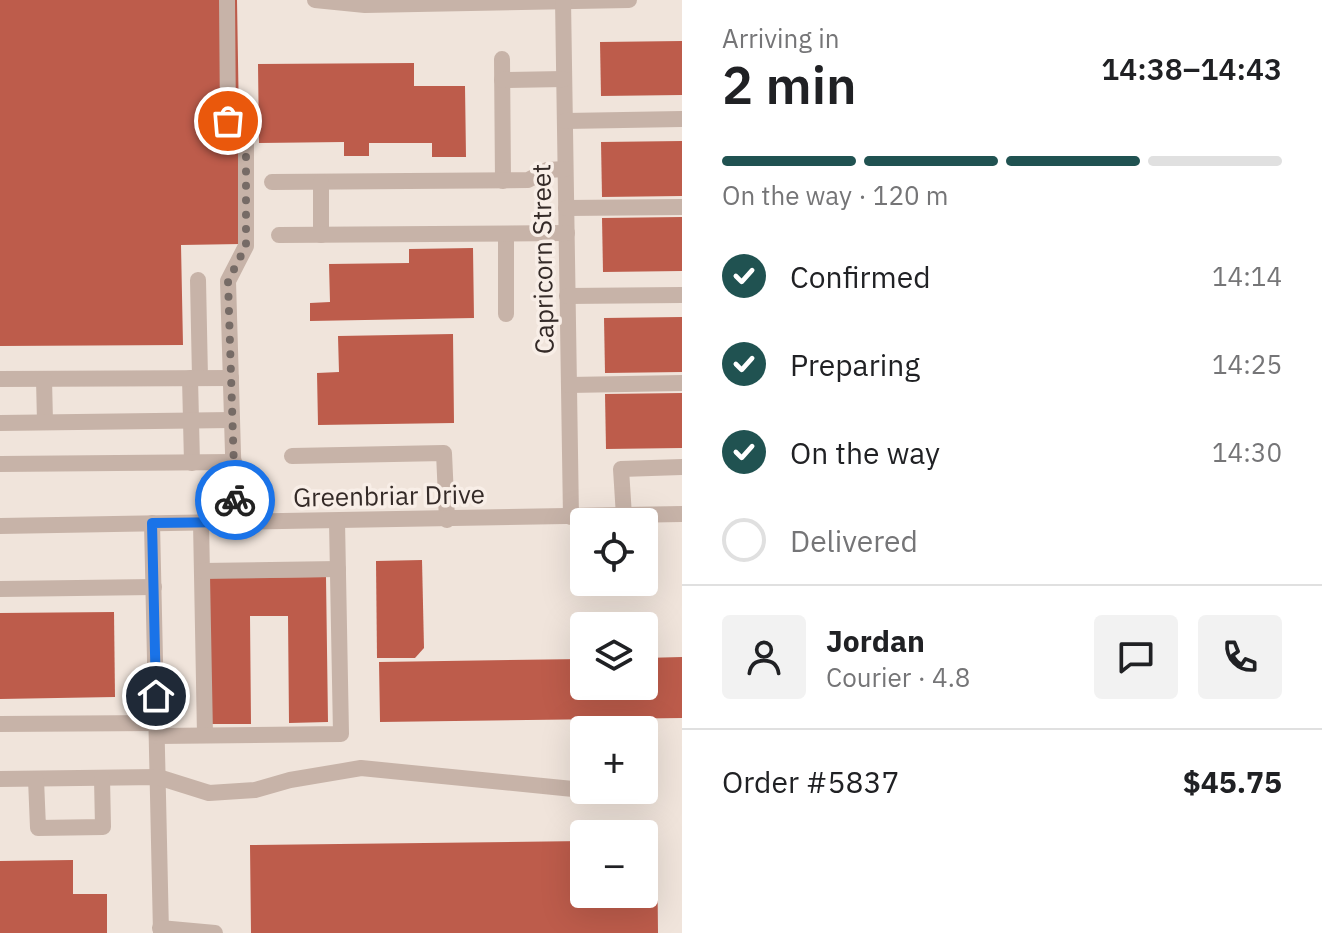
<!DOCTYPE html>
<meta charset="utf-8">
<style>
:root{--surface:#fff;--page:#f2f2f2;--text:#202124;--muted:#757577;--line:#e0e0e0;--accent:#205251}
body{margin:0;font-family:"IBM Plex Sans",sans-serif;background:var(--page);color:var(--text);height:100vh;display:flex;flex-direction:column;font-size:30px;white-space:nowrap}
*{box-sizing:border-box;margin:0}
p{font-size:26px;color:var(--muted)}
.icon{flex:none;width:44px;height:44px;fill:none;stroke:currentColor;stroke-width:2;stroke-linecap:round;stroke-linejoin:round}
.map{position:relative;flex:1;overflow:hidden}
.panel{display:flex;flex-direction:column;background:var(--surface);width:640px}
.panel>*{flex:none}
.buttons{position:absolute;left:570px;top:508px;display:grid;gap:16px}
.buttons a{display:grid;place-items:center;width:88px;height:88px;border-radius:8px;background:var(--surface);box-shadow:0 8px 32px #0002;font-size:40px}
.pin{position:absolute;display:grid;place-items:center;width:68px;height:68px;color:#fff;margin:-34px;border:4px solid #fff;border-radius:50%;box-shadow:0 2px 8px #0007}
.courier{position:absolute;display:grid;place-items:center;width:80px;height:80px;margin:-40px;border:6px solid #1a73e8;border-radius:50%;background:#fff;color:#222;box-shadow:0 2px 10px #0007}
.overview em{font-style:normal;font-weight:600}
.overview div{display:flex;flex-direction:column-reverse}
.overview{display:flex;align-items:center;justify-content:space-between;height:136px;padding:0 40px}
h1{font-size:52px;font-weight:600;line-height:60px}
.bar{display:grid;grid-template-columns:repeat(4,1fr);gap:12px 8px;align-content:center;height:96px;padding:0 40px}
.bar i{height:10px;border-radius:6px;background:var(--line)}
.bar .selected{background:var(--accent)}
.bar p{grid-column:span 4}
.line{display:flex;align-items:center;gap:20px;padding:0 40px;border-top:2px solid var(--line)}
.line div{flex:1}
.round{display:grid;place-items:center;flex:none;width:84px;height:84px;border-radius:8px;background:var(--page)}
ol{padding:0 40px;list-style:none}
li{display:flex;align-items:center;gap:24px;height:88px}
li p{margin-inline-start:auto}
li .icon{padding:8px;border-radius:50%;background:var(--accent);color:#fff;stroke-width:4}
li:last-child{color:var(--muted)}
li i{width:44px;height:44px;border:4px solid var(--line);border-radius:50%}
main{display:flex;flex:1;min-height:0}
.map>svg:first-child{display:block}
</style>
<main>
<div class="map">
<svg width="682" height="933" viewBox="0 0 682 933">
<rect width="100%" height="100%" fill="#f0e4db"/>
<g fill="#bd5c4b">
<path d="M0,0H237L241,244L181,245L183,345L0,346Z"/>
<path d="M682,41V95L601,96L600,42Z"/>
<path d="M414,63V86H465L466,157H432V143H369V156H344V142L259,143L258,64Z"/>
<path d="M682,141V196L602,197L601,142Z"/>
<path d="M682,217V271L603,272L602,218Z"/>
<path d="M473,248L474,318L310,321V303L330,302L329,264L409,263V249Z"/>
<path d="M682,317V372L605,373L604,318Z"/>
<path d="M453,334L454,423L318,425L317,373L339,372L338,336Z"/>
<path d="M682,393V448L606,449L605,394Z"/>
<path d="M422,560L424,648L415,658H377L376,561Z"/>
<path d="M326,577L328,722L289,723L288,616H250L251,724H210L209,578Z"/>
<path d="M114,612L115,697L0,699V613Z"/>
<path d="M682,657V718L380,722L379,662L584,659V686H644V658Z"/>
<path d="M644,840H657L658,933H251L250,845L584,841V894H644Z"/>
<path d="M73,860V894H107V933H0V861Z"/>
</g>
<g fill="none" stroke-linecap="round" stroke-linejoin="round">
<g stroke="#c7b3a8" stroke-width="16">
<path d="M227,0L228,121L246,140V246L228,281L235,522"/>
<path d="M315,0L365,5L629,0"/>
<path d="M563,0L571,517"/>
<path d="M502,59L503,181"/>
<path d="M502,80L564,79"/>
<path d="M565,121L682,119"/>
<path d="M272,182L528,180L547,170L565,169"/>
<path d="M321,182V235"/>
<path d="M566,208L682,207"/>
<path d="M506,234V314"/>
<path d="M279,235L567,233"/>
<path d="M198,280L200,378"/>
<path d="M567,296L682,295"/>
<path d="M190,378L192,463"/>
<path d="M0,379L231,378"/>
<path d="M44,379L45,422"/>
<path d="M569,385L682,383"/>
<path d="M0,423L232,420"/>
<path d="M292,456L444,453L447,520"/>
<path d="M0,464L234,462"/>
<path d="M624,516L621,469L682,467"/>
<path d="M201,522L205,735"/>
<path d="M152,523L161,933"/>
<path d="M0,526L682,514"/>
<path d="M202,571L338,569"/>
<path d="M0,589L154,587"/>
<path d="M0,724L157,723"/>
<path d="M157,736L341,734L337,521"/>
<path d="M0,779L158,777L209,793L255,790L290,780L361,768L593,791"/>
<path d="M36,779L38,828L103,827L102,778"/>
<path d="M160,928L215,933"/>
</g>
</g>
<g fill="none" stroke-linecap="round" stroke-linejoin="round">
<path stroke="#766b66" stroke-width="8" stroke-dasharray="0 14.4" d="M228,121L246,140V246L228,281L235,500"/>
<path stroke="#1a73e8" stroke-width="10" d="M156,696L152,523L235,522V500"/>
</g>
<g text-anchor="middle" stroke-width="7" stroke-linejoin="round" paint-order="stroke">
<g font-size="26" fill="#342a27" stroke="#f8eee7">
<text transform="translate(543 259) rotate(-91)" y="9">Capricorn Street</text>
<text transform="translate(389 496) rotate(-1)" y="9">Greenbriar Drive</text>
</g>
</g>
</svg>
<div class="buttons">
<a><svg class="icon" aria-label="locate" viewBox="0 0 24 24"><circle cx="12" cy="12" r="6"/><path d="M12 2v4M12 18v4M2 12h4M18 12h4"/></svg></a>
<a><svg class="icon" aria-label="layers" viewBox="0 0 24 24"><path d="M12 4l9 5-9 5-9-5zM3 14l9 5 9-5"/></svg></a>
<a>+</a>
<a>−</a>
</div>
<div class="pin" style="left:228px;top:121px;background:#ea580c"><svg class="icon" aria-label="bag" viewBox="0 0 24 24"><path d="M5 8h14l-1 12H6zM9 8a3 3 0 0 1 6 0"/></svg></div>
<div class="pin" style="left:156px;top:696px;background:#1f2937"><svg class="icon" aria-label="home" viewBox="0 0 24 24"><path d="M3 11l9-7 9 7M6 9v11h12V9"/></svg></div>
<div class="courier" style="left:235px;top:500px"><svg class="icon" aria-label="bike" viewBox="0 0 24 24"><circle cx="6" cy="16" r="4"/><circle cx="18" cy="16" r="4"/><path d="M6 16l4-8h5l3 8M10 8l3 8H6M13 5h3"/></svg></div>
</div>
<section class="panel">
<div class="overview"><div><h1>2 min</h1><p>Arriving in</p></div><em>14:38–14:43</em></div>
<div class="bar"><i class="selected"></i><i class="selected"></i><i class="selected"></i><i></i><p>On the way · 120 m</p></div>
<ol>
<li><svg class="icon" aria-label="check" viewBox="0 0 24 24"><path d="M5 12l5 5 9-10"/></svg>Confirmed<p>14:14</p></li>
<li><svg class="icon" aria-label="check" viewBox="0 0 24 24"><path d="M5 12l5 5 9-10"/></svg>Preparing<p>14:25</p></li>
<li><svg class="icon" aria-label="check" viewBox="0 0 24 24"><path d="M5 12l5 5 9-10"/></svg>On the way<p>14:30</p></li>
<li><i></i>Delivered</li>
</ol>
<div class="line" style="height:144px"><a class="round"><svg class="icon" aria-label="person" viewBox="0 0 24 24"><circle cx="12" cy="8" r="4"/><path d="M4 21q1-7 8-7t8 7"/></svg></a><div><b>Jordan</b><p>Courier · 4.8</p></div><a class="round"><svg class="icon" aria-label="chat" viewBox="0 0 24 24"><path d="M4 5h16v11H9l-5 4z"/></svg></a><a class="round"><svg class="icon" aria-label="phone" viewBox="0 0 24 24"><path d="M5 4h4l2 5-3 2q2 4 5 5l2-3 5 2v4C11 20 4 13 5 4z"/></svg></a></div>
<div class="line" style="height:104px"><div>Order #5837</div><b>$45.75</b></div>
</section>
</main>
